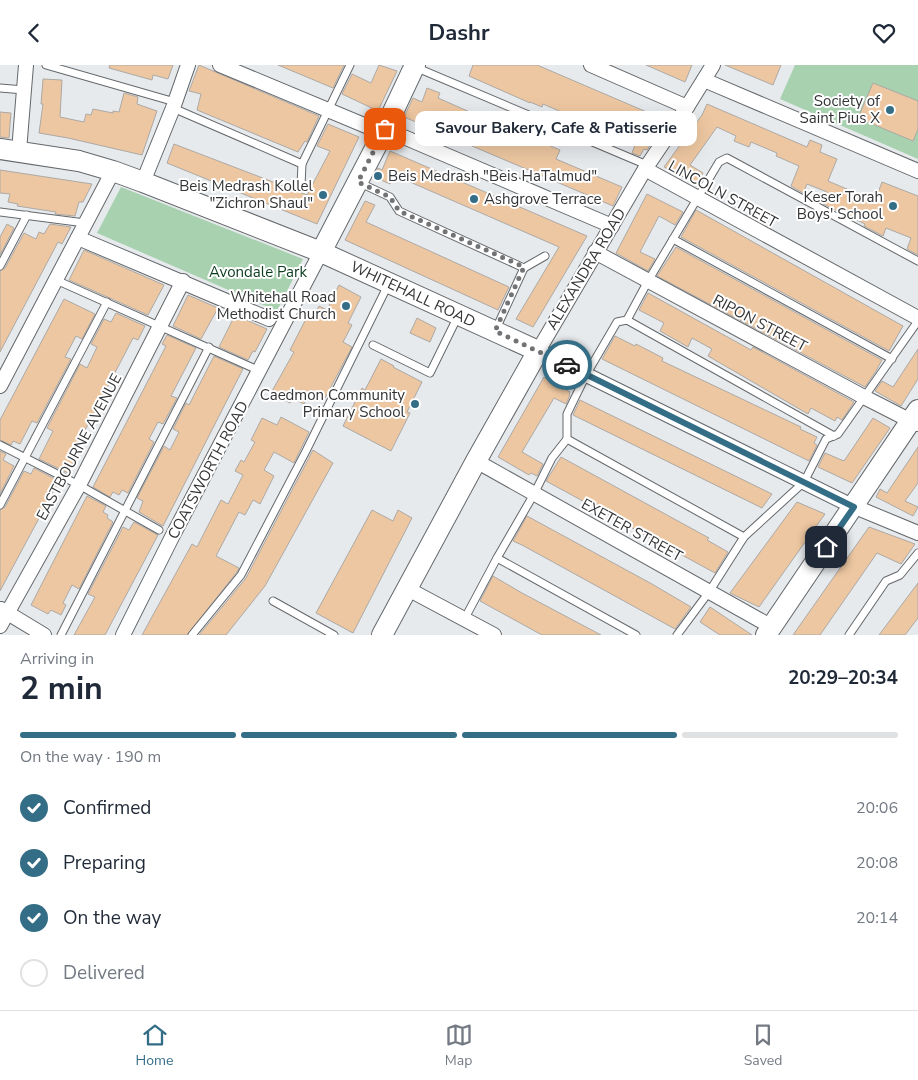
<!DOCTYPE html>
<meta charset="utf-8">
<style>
:root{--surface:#fff;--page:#f2f2f3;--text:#1f2937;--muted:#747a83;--line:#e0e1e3;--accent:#346d86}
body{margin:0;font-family:"Nunito Sans",sans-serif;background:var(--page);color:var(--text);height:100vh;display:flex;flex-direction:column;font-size:19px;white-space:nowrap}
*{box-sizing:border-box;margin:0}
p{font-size:16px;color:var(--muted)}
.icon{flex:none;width:28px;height:28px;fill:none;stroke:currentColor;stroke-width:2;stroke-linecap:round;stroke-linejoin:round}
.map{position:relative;height:570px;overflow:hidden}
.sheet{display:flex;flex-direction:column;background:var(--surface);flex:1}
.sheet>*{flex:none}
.pin{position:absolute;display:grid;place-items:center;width:42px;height:42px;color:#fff;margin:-21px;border-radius:10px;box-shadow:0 2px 8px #0006}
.courier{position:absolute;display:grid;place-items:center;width:50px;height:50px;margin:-25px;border:4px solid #346d86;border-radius:50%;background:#fff;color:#222;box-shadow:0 1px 6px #0007}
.bubble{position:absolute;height:35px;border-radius:10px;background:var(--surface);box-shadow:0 5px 20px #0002;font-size:16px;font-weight:700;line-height:35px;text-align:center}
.headline em{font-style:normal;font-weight:700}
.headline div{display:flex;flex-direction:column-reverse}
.headline{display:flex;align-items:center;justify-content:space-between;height:85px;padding:0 20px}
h1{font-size:32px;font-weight:700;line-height:38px}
.bar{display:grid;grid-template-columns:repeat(4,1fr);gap:8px 5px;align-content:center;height:60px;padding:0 20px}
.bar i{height:6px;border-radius:4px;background:var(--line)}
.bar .active{background:var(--accent)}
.bar p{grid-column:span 4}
ol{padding:0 20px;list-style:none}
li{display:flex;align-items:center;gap:15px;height:55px}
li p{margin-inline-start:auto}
li .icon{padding:5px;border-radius:50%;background:var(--accent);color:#fff;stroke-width:4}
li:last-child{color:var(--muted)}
li i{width:28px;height:28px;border:2px solid var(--line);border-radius:50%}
header{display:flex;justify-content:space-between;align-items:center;height:65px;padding:0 20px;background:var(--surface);font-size:22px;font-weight:700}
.tab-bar{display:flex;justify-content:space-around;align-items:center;height:70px;border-top:1px solid var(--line);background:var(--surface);font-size:14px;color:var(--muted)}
.tab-bar a{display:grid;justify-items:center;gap:2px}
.tab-bar .active{color:var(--accent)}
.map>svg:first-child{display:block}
</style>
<header><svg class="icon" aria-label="back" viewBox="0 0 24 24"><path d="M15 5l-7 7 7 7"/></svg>Dashr<svg class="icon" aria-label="heart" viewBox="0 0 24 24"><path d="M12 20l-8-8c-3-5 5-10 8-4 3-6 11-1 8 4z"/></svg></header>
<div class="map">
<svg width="918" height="570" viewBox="0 0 918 570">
<rect width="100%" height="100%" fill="#e7eaed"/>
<g fill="#a7d1af">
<path d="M795,0H918V94L780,34Z"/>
<path d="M121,122L303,194L277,246L97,168Z"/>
</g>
<g fill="#edc7a1" stroke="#aca9a6">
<path d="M110,0H173L168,14L153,10L152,15L109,3Z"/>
<path d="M199,0L319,51L307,77L305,76L298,87L197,45L201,29L189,26Z"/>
<path d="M278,0H344L333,23Z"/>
<path d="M379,0L397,6L378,46L342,29L352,9L371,18Z"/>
<path d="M473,0H537L663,54L648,84L647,85L644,84L640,91L632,88L635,80L622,74L623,72L604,64L602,67L599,66L598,68L587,63L589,59L543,39L542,42L530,37V38L469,11Z"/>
<path d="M646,0H692L685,17Z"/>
<path d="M725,0H781L773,20Z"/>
<path d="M43,14L62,15L60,52L84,57L86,49L91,50L93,44L113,48V46L119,47L124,28L138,32L137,39L157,46L142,90L68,73L39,68L43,39H41Z"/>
<path d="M873,18L918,36V64L913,76L858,53Z"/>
<path d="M427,23L440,28L438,33L454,40L479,51L480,48L504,59L503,61L560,85L556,94L622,122L613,141L404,52L413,33L422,37Z"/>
<path d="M707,39L807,82L810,75L822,80L820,87L837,94L828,116L875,136L882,117L918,131V190L907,184L911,173L886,163L883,171L864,161L865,159L823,139L827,127L807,119L803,128L791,121L799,101L776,91L777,88L751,77L749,82L734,76L736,71L717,62L690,100L703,108L697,119L664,102L702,50Z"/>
<path d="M0,47L11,48L9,73L0,72Z"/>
<path d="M328,59L359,72L317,159L167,98L174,79L307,130L330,86L317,81Z"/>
<path d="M390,86L587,171L533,262L516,254L559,182L394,110L390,119L374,112L378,103L382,105Z"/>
<path d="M0,105L92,119L83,137H79L75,151L55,149L56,147L17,141L18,139L8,137L10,129L0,128Z"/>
<path d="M647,129L683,147L675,160L659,151L640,187L655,194L648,206L616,188Z"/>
<path d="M365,136L375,140L366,157L509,222L498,245L345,175Z"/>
<path d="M696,145L903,261L889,286L681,172Z"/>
<path d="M7,159L14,163L0,190V172Z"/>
<path d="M50,159L71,162L62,179L58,177L0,287V206L5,203L24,168L36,174L39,167L44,169Z"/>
<path d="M676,182L882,295L876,306L865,322L657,211Z"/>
<path d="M84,185L164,220L148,250L69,215Z"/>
<path d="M339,220L361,232L348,258L352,260L343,277L352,282L325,333L311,325L304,339L292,333L290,338L271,328L294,287L290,285L308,250L313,252L319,241L327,245Z"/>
<path d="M648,228L751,285L753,282L854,337L842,355L837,352L835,356L811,343L808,349L708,291L712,284L692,273L688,282L660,266L664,258L639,245Z"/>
<path d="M188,230L218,243L201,274L173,261Z"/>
<path d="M64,234L95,249L82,274L76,271L65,292L71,294L37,358L32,356L20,379L13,376L11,380L0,375V355Z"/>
<path d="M116,248L145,261L138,275L133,273L70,394L74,396L68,408L39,394L53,366L47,363L80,299L87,303L97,282L91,279L104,254L111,257Z"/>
<path d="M235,250L267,264L255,287L253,286L248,295L219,282Z"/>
<path d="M417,253L436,263L430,277L410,268Z"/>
<path d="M167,270L196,283L171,331L177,333L163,359L158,357L149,374L154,377L128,428L122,425L119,430L113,427L110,432L93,422L166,281L162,279Z"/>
<path d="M615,271L635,281L636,279L663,293L662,296L801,362L800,364L817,372L814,378L817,380L809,396L602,294Z"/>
<path d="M918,284V314L901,341L875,326L882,316L893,322Z"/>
<path d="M214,291L243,304L163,461L139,447L143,436L137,433L164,381L170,385L179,367L173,364L186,338L189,340Z"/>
<path d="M381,294L394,301L393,302L422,317L407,347L410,348L391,386L343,361L362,323L365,325Z"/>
<path d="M544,312L570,327L569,330H570L566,339L554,333L522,387L543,399L537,411L531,408L529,410L498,392Z"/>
<path d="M580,335L772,429L762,443L573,350Z"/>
<path d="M281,352L309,367L294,398L274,387L264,405L274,411L260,439L253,435L245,450L239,447L216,491L239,503L237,507L187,570H142L192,479L197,482L221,435L228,439L243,410L235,406L241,395L244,397L255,377L251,375L262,353L277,360Z"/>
<path d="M873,353L890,363L852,418L818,402L825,388L844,396Z"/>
<path d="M918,382V418L905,436L918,442L913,451L876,432L880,424L887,428Z"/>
<path d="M313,385L333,398L265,521L226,570H199L246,513Z"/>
<path d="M0,386L6,389L3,395L14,401L0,429Z"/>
<path d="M561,392L709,473L707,475L728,487L715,508L546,416Z"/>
<path d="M34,403L59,416L0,526V445L5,442L24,406L31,409Z"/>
<path d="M87,431L106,441L103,447L108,450L107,453L113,457L79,524L72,520L63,538L66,540L61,550L51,545L48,549L31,540Z"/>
<path d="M797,437L825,449L759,542L730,528Z"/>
<path d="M372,445L393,456L398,445L412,453L353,568L316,548Z"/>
<path d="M527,451L652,519L691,542L675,564L522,480L513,476Z"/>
<path d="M134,457L158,470L105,570H74L95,532L88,529L123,462L129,465Z"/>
<path d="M869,462L915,479L901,499L877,488L820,570H793Z"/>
<path d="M493,511L522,528L601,570H542L480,536Z"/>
<path d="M918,518V553L905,570H879Z"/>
<path d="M710,542L752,570H720L700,557Z"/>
</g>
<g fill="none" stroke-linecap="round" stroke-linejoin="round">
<defs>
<g id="lane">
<path d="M46,0L175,37"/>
<path d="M415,2L647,100"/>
<path d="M0,23L24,25"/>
<path d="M173,43L302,99"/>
<path d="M358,117L390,132L399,146L524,203L495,266"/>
<path d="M301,120L302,99L350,0"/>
<path d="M0,147L85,158"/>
<path d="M673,174L892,294"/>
<path d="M0,201L27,150"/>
<path d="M524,203L545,191"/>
<path d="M56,215L260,306"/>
<path d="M627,255L648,216L719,97L727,93L918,196"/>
<path d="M373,280L430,308L458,251"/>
<path d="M567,374L744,472"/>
<path d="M0,380L79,420L159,465"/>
<path d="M0,440L107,237"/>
<path d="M497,493L636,570"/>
<path d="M273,536L334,570"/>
<path d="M465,553L497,493L534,429L552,393L567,374V349L586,310L617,257L627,255L834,371"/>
<path d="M61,570L209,282"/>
<path d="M192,570L241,510L306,386L388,220"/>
<path d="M677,570L709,527L744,472L804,417L826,374L838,369L918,256"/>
<path d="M849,570L886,516L900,510L918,488"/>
</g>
<g id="street">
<path d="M220,0L383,68"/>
<path d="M591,0L687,42"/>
<path d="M713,0L687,42L645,104L538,286L848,439L918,468"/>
<path d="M704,15L918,106"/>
<path d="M385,64L612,161"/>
<path d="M19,86L26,0"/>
<path d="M645,104L918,253"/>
<path d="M143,117L173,43L188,0"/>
<path d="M78,173L269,254"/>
<path d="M595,187L864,332L917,359"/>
<path d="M0,321L113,106"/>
<path d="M476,396L772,562"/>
<path d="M406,523L494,570"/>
<path d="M1,544L44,570"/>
<path d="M0,561L79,420L183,216"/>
<path d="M123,570L172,472L321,187"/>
</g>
<g id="secondary">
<path d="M0,84L79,96L113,106L143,117L321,187L538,286L476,396L382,570"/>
<path d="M321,187L383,68L415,0"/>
<path d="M766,570L918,345"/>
</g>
</defs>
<use href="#lane" stroke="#65686b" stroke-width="9"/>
<use href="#street" stroke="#65686b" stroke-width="16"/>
<use href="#secondary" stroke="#65686b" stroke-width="22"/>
<use href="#lane" stroke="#fff" stroke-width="7"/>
<use href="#street" stroke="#fff" stroke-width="14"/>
<use href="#secondary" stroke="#fff" stroke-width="20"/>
</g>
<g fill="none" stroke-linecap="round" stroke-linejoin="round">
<path stroke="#717375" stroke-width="5" stroke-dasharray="0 9" d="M385,64L358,117L390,132L399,146L524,202L495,266L567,300"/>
<path stroke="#346d86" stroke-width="6" d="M567,300L854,442L826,482"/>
</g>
<g fill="#346d86" stroke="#fff" stroke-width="2">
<circle cx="890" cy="45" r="5"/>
<circle cx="378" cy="111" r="5"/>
<circle cx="323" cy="130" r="5"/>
<circle cx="474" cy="134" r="5"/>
<circle cx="893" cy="141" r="5"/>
<circle cx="346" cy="241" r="5"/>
<circle cx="415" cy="339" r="5"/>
</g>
<g text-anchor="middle" stroke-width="4" stroke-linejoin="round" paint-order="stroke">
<g font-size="15" fill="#323335" stroke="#fff" text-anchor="end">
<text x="880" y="41">Society of<tspan x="880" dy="17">Saint Pius X</tspan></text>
<text x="388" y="116" text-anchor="start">Beis Medrash "Beis HaTalmud"</text>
<text x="313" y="126">Beis Medrash Kollel<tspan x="313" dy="17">"Zichron Shaul"</tspan></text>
<text x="883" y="137">Keser Torah<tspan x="883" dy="17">Boys' School</tspan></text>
<text x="484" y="139" text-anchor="start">Ashgrove Terrace</text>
<text x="336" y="237">Whitehall Road<tspan x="336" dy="17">Methodist Church</tspan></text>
<text x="405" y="335">Caedmon Community<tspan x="405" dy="17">Primary School</tspan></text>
</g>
<g font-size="15" fill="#323335" stroke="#fff">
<text transform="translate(723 129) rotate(29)" y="5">LINCOLN STREET</text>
<text transform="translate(586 204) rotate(-59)" y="5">ALEXANDRA ROAD</text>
<text transform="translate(413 229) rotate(25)" y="5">WHITEHALL ROAD</text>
<text transform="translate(760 258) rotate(28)" y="5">RIPON STREET</text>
<text transform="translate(79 382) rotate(-62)" y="5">EASTBOURNE AVENUE</text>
<text transform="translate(208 405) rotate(-62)" y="5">COATSWORTH ROAD</text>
<text transform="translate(632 465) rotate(29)" y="5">EXETER STREET</text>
</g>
<g font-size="15" fill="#0a3c1c" stroke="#fff">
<text x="258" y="212">Avondale Park</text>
</g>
</g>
</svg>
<div class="pin" style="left:385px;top:64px;background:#ea580c"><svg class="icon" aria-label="bag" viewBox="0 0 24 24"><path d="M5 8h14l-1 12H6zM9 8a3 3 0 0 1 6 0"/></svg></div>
<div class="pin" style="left:826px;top:482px;background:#1f2937"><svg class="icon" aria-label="home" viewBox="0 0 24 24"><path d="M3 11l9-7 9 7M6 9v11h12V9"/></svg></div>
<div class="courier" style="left:567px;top:300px"><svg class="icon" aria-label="car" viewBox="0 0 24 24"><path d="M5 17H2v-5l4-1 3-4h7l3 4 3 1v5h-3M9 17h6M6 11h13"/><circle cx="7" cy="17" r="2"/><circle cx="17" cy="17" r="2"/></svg></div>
<div class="bubble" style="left:415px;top:46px;width:282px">Savour Bakery, Cafe &amp; Patisserie</div>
</div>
<section class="sheet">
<div class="headline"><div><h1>2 min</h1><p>Arriving in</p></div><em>20:29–20:34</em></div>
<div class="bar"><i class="active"></i><i class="active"></i><i class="active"></i><i></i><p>On the way · 190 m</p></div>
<ol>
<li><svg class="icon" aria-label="check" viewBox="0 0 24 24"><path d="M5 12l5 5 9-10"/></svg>Confirmed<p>20:06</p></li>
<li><svg class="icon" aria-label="check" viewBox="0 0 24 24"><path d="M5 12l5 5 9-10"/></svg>Preparing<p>20:08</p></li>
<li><svg class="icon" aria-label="check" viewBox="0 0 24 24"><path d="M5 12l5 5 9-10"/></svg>On the way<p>20:14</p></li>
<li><i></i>Delivered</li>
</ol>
</section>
<nav class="tab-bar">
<a class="active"><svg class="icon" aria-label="home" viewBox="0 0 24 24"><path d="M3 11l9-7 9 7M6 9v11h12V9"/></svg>Home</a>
<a><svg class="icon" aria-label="map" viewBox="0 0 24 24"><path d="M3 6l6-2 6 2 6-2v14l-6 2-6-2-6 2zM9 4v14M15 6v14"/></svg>Map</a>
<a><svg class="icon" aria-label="saved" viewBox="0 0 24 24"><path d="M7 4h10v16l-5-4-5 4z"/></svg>Saved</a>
</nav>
